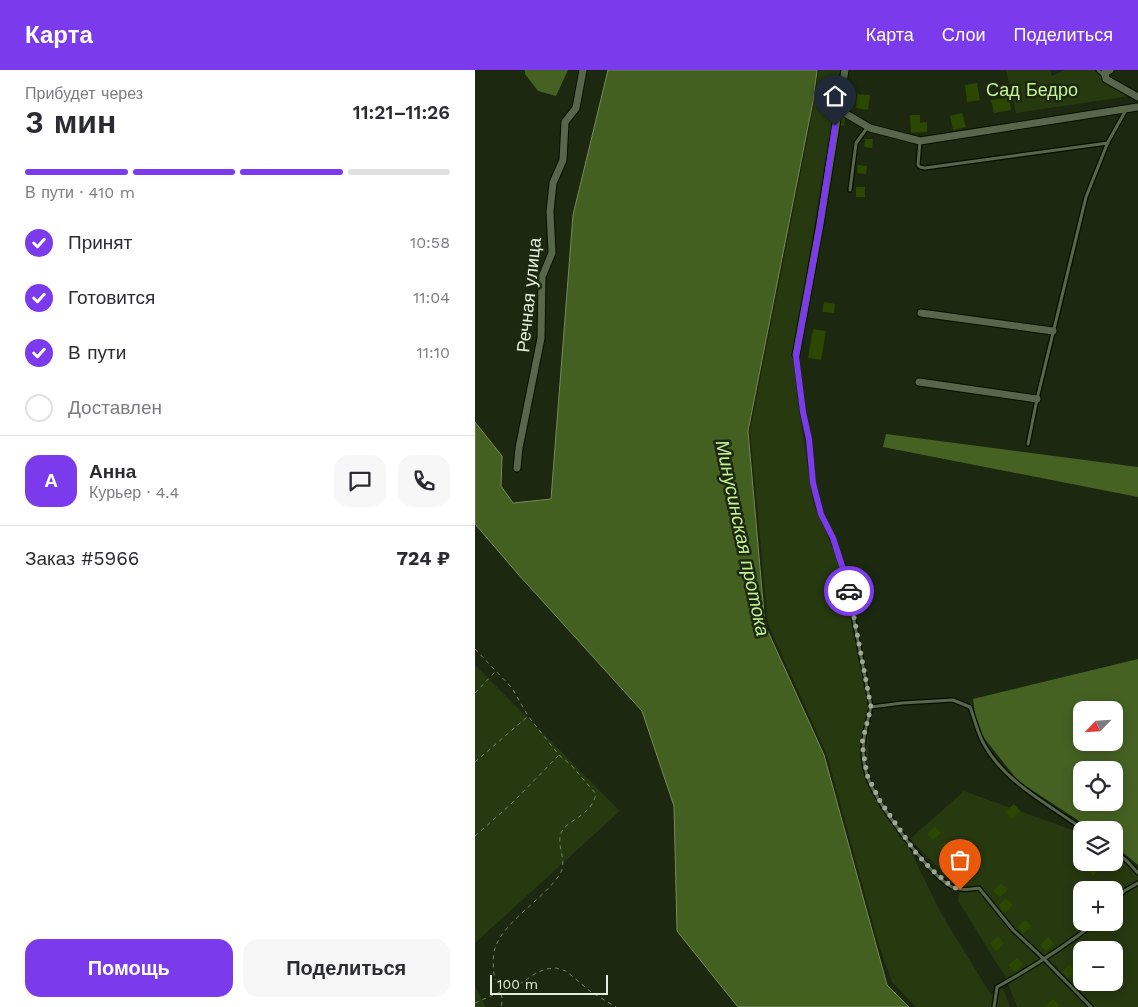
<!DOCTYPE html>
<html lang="ru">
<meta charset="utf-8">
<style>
:root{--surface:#fff;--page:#f7f7f7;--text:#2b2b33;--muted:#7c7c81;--line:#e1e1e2;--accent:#7c3aed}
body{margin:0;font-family:"Work Sans",sans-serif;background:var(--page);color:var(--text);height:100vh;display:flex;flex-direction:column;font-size:19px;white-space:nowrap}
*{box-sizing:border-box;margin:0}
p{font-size:16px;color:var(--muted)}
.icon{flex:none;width:28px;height:28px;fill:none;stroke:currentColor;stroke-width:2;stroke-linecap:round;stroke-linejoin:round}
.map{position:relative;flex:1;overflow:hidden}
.sheet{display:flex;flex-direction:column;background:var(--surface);width:475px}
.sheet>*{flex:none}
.needle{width:32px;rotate:245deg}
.buttons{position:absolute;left:598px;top:631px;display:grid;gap:10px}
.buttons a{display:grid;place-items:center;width:50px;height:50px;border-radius:10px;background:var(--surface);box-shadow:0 2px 12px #0003;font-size:25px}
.scale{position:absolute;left:15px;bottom:12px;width:118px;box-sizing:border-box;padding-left:5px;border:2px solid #e5eedd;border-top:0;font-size:14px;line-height:18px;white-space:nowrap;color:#e5eedd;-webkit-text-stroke:4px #1c280f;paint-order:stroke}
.pin{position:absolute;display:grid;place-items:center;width:42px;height:42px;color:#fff;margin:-51px -21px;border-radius:50% 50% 50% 0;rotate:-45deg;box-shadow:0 0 5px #0007}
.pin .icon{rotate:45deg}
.courier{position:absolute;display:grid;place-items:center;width:50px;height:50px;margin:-25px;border:4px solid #7c3aed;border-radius:50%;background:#fff;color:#222;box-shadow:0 1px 6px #0007}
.headline em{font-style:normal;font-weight:600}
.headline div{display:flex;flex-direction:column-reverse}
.headline{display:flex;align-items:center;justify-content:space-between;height:85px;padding:0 25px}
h1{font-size:32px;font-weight:600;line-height:38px}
.bar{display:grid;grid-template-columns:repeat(4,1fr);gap:8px 5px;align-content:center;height:60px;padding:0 25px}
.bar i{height:6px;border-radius:4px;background:var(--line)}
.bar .active{background:var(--accent)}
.bar p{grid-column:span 4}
.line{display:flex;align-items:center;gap:12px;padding:0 25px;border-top:1px solid var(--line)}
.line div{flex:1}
.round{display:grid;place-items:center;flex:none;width:52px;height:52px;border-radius:15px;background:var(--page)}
ol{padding:0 25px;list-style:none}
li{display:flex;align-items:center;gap:15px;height:55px}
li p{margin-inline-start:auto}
li .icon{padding:5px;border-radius:50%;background:var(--accent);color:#fff;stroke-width:4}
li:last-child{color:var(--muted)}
li i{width:28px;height:28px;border:2px solid var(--line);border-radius:50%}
.primary-button{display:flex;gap:10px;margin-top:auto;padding:10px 25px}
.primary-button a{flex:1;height:58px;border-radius:15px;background:var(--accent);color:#fff;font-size:20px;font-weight:600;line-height:58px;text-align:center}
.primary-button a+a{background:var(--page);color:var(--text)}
header{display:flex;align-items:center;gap:30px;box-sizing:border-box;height:70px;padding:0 25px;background:var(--accent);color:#fff}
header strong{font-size:24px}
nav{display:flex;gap:28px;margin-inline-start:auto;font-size:18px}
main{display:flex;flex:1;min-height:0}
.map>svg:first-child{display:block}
</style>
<header>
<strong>Карта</strong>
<nav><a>Карта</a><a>Слои</a><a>Поделиться</a></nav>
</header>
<main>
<section class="sheet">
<div class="headline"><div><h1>3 мин</h1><p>Прибудет через</p></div><em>11:21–11:26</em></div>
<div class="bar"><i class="active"></i><i class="active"></i><i class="active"></i><i></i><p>В пути · 410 m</p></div>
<ol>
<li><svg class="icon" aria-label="check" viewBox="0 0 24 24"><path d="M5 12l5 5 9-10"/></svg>Принят<p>10:58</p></li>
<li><svg class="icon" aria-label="check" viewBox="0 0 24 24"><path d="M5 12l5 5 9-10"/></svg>Готовится<p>11:04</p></li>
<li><svg class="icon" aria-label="check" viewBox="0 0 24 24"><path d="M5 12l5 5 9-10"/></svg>В пути<p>11:10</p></li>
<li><i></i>Доставлен</li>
</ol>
<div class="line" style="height:90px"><b class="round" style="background:var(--accent);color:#fff">А</b><div><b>Анна</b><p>Курьер · 4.4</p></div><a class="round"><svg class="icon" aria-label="chat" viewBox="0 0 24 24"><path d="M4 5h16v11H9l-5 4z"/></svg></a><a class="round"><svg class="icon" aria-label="phone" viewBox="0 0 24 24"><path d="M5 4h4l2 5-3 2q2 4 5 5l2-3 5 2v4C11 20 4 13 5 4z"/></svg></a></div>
<div class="line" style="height:65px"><div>Заказ #5966</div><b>724 ₽</b></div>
<div class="primary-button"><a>Помощь</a><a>Поделиться</a></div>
</section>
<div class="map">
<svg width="663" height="937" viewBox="0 0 663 937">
<rect width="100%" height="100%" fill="#1c280f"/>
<g fill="#26390f" fill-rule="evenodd">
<path d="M344,0H365L318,285L323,333L338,432L361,486L381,563L393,636V702L434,778L466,843L516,925L528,918L535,937H441L417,912L403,872L352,685L293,554L275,361L334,61Z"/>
<path d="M531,0H575L577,6L590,0H628L655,26L541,43Z"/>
<path d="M0,595L145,741L0,873Z"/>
<path d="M489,721L606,763V792H639V785L663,802V937H542L531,908L483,831L485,820L435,769ZM606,820H639V852H606ZM606,880H639V912H606Z"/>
<path d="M0,916L11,937H0Z"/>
</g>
<g fill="#456222" fill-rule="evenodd">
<path d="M50,0H93L81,26L63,21L50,4Z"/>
<path d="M411,364L663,397V427L408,377Z"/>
<path d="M663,589V795L639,775V760H618L543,711L502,659L498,629ZM606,640H639V672H606ZM606,700H639V732H606Z"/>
</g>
<path fill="#436020" stroke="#748b59" d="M133,0H342L338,31L273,361L290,555L349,685L412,915L434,937H263L202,861L199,736L167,641L43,504L0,454V352L27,386L26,416L38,433L76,429L98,145Z"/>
<g fill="#2b4700">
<path d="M502,13L505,30L492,32L490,15Z"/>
<path d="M382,24L395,25L393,40L381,38Z"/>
<path d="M534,27L536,40L519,43L516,30Z"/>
<path d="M487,43L491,57L478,60L475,46Z"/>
<path d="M435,45H445V53L452,52V62L436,63Z"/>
<path d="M362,46L370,47L369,56L361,55Z"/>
<path d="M390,69H398L397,78L389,77Z"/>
<path d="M383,95L392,96L391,104L382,103Z"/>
<rect x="381" y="117" width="9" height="10"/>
<path d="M349,232L360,234L359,243L347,242Z"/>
<path d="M338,259L351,261L346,290L333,288Z"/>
<path d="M539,734L545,741L537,749L530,742Z"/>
<path d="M460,756L466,763L458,770L452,764Z"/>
<path d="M471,770L477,776L469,784L463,777Z"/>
<path d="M606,779V792L605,793L598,787Z"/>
<path d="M619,792L626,798L618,806L612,799Z"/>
<path d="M526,813L533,820L525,827L518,821Z"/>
<path d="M531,828L538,835L530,843L523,836Z"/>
<path d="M550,850L557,856L548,864L542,857Z"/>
<path d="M523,866L529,873L521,881L515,874Z"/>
<path d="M573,867L579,874L571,881L565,875Z"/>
<path d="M542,888L548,894L540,902L533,895Z"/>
<path d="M595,894L602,901L593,908L587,902Z"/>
<path d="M606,912H617L611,918Z"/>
<path d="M578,929L584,935L583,937H569Z"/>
</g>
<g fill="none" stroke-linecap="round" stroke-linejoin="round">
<defs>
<g id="lane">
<path d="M623,0L629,6"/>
<path d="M445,71L443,95L445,97L450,98L633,73"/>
<path d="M375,120L381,73L392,58"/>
<path d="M321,285L328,342L334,369L338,413L346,443L358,469L370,505L396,637"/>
<path d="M553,374L562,329L611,127L633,72L651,40"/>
<path d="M609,760C575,735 532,714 510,676C503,665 500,650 495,637L478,630L427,633L396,637C390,661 384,681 392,705C400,731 453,804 477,817C486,821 495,819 504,818L538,860L570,890L616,937"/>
<path d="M639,781L652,791L663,803"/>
<path d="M639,833L649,821L663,813"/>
<path d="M519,937L522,917C558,897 588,878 621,852"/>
</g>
<g id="street">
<path d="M635,0L630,2L631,9L663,27"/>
<path d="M363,39L395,58L445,71L663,37"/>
<path d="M446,243L578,261"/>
<path d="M321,285L344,160L370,0"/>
<path d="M444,312L562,329"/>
<path d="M42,398L44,378L66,268L67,207L77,183L75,141L78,113L88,90L90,52L101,38L108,0"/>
</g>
</defs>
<use href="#lane" stroke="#061000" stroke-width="5.5"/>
<use href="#street" stroke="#061000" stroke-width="9"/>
<g stroke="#77826c" stroke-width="1" stroke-dasharray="4 4" stroke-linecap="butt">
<path d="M0,579L37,618L53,646L84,685L96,695L121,724C116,747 92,749 86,763C81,776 93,791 85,804C69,829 29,851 20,878C17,887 18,904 21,912C25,921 29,926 26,937"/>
<path d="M0,623L20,602"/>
<path d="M0,692L52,647"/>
<path d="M0,766L36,734L84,685"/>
<path d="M0,933L48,912L61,903L71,899L81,898L91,901L116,922L141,937"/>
</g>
<use href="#lane" stroke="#58674b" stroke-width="3"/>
<use href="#street" stroke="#58674b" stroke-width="7"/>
</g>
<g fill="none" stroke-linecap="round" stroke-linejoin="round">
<path stroke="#9fa995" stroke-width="5" stroke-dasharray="0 9" d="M374,521L396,637L387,673L392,705L405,731L441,783L455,798L476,816L485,820"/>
<path stroke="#7c3aed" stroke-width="6" d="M360,56L344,160L321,286L328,342L334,369L338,413L346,444L358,468L370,505L374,521"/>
</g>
<g text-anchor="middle" stroke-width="5" stroke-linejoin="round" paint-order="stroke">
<g font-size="18" fill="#c5f397" stroke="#1c280f">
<text x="557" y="26">Сад Бедро</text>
</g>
<g font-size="18" fill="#e5eedd" stroke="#1c280f">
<text transform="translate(54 225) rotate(-84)" y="6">Речная улица</text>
</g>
<g font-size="19" font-style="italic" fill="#c5f297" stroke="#1c280f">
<text transform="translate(268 468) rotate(78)" y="7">Минусинская протока</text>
</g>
</g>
</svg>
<div class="buttons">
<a><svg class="needle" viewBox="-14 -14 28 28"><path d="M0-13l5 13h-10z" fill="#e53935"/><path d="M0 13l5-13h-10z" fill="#7c7c81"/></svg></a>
<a><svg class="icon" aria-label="locate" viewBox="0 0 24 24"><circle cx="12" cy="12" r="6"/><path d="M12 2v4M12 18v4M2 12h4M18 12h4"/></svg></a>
<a><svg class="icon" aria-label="layers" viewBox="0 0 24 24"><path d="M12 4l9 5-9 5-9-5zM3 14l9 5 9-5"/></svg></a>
<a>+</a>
<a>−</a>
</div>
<div class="scale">100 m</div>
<div class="pin" style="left:485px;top:820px;background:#ea580c"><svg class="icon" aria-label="bag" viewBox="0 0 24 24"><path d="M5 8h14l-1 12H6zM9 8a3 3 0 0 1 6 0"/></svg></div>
<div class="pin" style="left:360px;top:56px;background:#1f2937"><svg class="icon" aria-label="home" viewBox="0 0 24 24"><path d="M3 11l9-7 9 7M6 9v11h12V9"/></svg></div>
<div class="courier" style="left:374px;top:521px"><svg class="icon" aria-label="car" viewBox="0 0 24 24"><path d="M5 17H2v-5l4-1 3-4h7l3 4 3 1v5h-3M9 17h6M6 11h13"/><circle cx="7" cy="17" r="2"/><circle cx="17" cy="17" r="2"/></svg></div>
</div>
</main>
